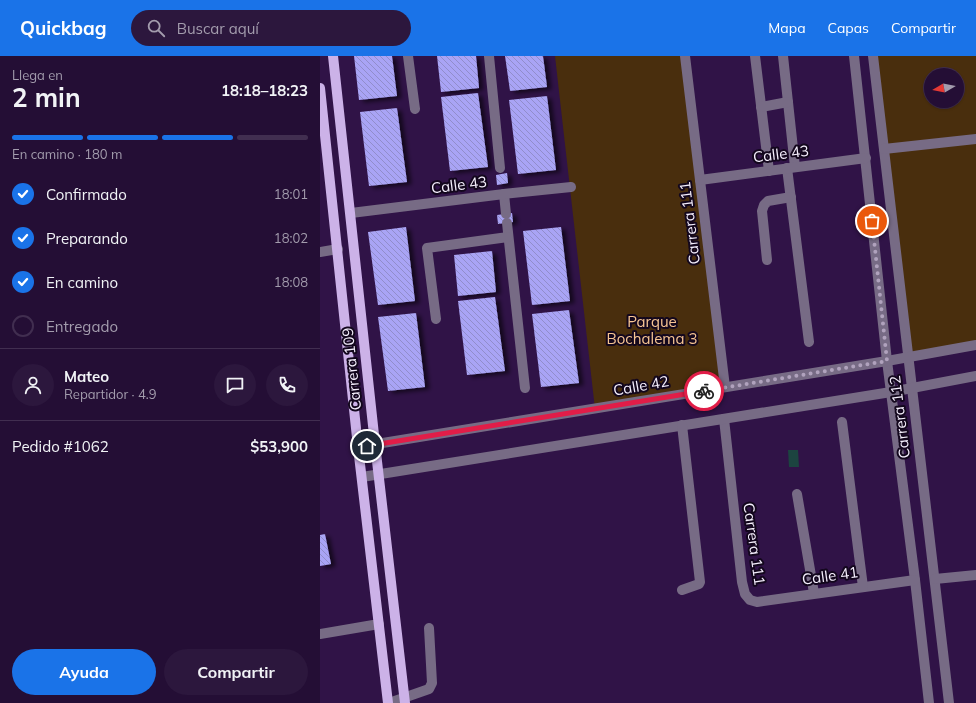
<!DOCTYPE html>
<html lang="es">
<meta charset="utf-8">
<style>
:root{--surface:#240e35;--page:#2c173d;--text:#f1f3f6;--muted:#a39cad;--line:#412e50;--accent:#1a73e8}
body{margin:0;font-family:Mulish,sans-serif;background:var(--page);color:var(--text);height:100vh;display:flex;flex-direction:column;font-size:15px;white-space:nowrap}
*{box-sizing:border-box;margin:0}
p{font-size:13px;color:var(--muted)}
.icon{flex:none;width:22px;height:22px;fill:none;stroke:currentColor;stroke-width:2;stroke-linecap:round;stroke-linejoin:round}
.map{position:relative;flex:1;overflow:hidden}
.details{display:flex;flex-direction:column;background:var(--surface);width:320px}
.details>*{flex:none}
.needle{width:26px;rotate:260deg}
.buttons{position:absolute;left:604px;top:12px;display:grid;gap:8px}
.buttons a{display:grid;place-items:center;width:40px;height:40px;border-radius:50%;background:var(--surface);box-shadow:0 1px 3px #0004,0 0 0 1px var(--line);font-size:20px}
.pin{position:absolute;display:grid;place-items:center;width:34px;height:34px;color:#fff;margin:-17px;border:2px solid #fff;border-radius:50%;box-shadow:0 1px 4px #0007}
.courier{position:absolute;display:grid;place-items:center;width:40px;height:40px;margin:-20px;border:3px solid #e11d48;border-radius:50%;background:#fff;color:#222;box-shadow:0 1px 5px #0007}
.headline em{font-style:normal;font-weight:700}
.headline div{display:flex;flex-direction:column-reverse}
.headline{display:flex;align-items:center;justify-content:space-between;height:68px;padding:0 12px}
h1{font-size:26px;font-weight:700;line-height:30px}
.bar{display:grid;grid-template-columns:repeat(4,1fr);gap:6px 4px;align-content:center;height:48px;padding:0 12px}
.bar i{height:5px;border-radius:3px;background:var(--line)}
.bar .active{background:var(--accent)}
.bar p{grid-column:span 4}
.line{display:flex;align-items:center;gap:10px;padding:0 12px;border-top:1px solid var(--line)}
.line div{flex:1}
.round{display:grid;place-items:center;flex:none;width:42px;height:42px;border-radius:21px;background:var(--page)}
ol{padding:0 12px;list-style:none}
li{display:flex;align-items:center;gap:12px;height:44px}
li p{margin-inline-start:auto}
li .icon{padding:4px;border-radius:50%;background:var(--accent);color:#fff;stroke-width:4}
li:last-child{color:var(--muted)}
li i{width:22px;height:22px;border:2px solid var(--line);border-radius:50%}
.cta{display:flex;gap:8px;margin-top:auto;padding:8px 12px}
.cta a{flex:1;height:46px;border-radius:24px;background:var(--accent);color:#fff;font-size:16px;font-weight:700;line-height:46px;text-align:center}
.cta a+a{background:var(--page);color:var(--text)}
header{display:flex;align-items:center;gap:24px;box-sizing:border-box;height:56px;padding:0 20px;background:var(--accent);color:#fff}
header strong{font-size:19px}
nav{display:flex;gap:22px;margin-inline-start:auto;font-size:14px}
.search{width:280px;height:36px;background:var(--page);display:flex;align-items:center;gap:10px;box-sizing:border-box;padding:0 14px;border-radius:22px;color:var(--muted);font-size:15px}
main{display:flex;flex:1;min-height:0}
.map>svg:first-child{display:block}
</style>
<header>
<strong>Quickbag</strong>
<div class="search"><svg class="icon" aria-label="search" viewBox="0 0 24 24"><circle cx="10" cy="10" r="6"/><path d="M15 15l6 6"/></svg>Buscar aquí</div>
<nav><a>Mapa</a><a>Capas</a><a>Compartir</a></nav>
</header>
<main>
<section class="details">
<div class="headline"><div><h1>2 min</h1><p>Llega en</p></div><em>18:18–18:23</em></div>
<div class="bar"><i class="active"></i><i class="active"></i><i class="active"></i><i></i><p>En camino · 180 m</p></div>
<ol>
<li><svg class="icon" aria-label="check" viewBox="0 0 24 24"><path d="M5 12l5 5 9-10"/></svg>Confirmado<p>18:01</p></li>
<li><svg class="icon" aria-label="check" viewBox="0 0 24 24"><path d="M5 12l5 5 9-10"/></svg>Preparando<p>18:02</p></li>
<li><svg class="icon" aria-label="check" viewBox="0 0 24 24"><path d="M5 12l5 5 9-10"/></svg>En camino<p>18:08</p></li>
<li><i></i>Entregado</li>
</ol>
<div class="line" style="height:72px"><a class="round"><svg class="icon" aria-label="person" viewBox="0 0 24 24"><circle cx="12" cy="8" r="4"/><path d="M4 21q1-7 8-7t8 7"/></svg></a><div><b>Mateo</b><p>Repartidor · 4.9</p></div><a class="round"><svg class="icon" aria-label="chat" viewBox="0 0 24 24"><path d="M4 5h16v11H9l-5 4z"/></svg></a><a class="round"><svg class="icon" aria-label="phone" viewBox="0 0 24 24"><path d="M5 4h4l2 5-3 2q2 4 5 5l2-3 5 2v4C11 20 4 13 5 4z"/></svg></a></div>
<div class="line" style="height:52px"><div>Pedido #1062</div><b>$53,900</b></div>
<div class="cta"><a>Ayuda</a><a>Compartir</a></div>
</section>
<div class="map">
<svg width="656" height="647" viewBox="0 0 656 647">
<defs>
<pattern id="building-back-hatch" width="6" height="6" patternUnits="userSpaceOnUse"><rect width="6" height="6" fill="#a9a4f5"/><path d="M-1 5l2 2M0 0l6 6M5-1l2 2" fill="none" stroke="#918dcb"/></pattern>
<filter id="shadow"><feDropShadow dx="4.5" dy="2.5" stdDeviation="2" flood-color="#0009"/></filter>
</defs>
<rect width="100%" height="100%" fill="#301347"/>
<g fill="#492e0d" fill-rule="evenodd">
<path d="M235,0H365L405,331L275,353Z"/>
<path d="M553,0H656V289L589,301ZM611,19H637V45H611Z"/>
</g>
<path fill="#1c4440" d="M468,394H478L479,411H469Z"/>
<g fill="url(#building-back-hatch)" filter="url(#shadow)">
<path d="M34,0H72L77,40L39,44Z"/>
<path d="M117,0H156L159,32L121,36Z"/>
<path d="M185,0H223L227,31L190,35Z"/>
<path d="M158,37L168,111L130,115L121,41Z"/>
<path d="M227,40L236,114L198,118L189,44Z"/>
<path d="M77,52L87,126L49,130L40,56Z"/>
<path d="M187,117L188,127L177,129L176,119Z"/>
<path d="M192,157L193,166L178,168L177,159Z"/>
<path d="M86,171L95,245L58,249L48,176Z"/>
<path d="M241,171L250,245L212,249L203,175Z"/>
<path d="M172,195L176,236L138,240L134,199Z"/>
<path d="M175,241L185,315L147,319L138,245Z"/>
<path d="M249,254L259,327L221,331L212,258Z"/>
<path d="M96,257L105,331L68,335L58,261Z"/>
<path d="M5,478L11,508L0,510V479Z"/>
</g>
<g fill="none" stroke-linecap="round" stroke-linejoin="round">
<g stroke="#776b85" stroke-width="10">
<path d="M88,0L95,53"/>
<path d="M169,0L180,112"/>
<path d="M365,0L405,331"/>
<path d="M435,0L449,115"/>
<path d="M463,0L475,111"/>
<path d="M534,0L567,305L595,524L609,647"/>
<path d="M553,0L629,647"/>
<path d="M441,51L468,46"/>
<path d="M564,93L656,83"/>
<path d="M467,112L489,286"/>
<path d="M380,124L546,102"/>
<path d="M184,138L186,158"/>
<path d="M31,157L184,138L251,131"/>
<path d="M187,167L205,332"/>
<path d="M0,196L18,193"/>
<path d="M447,204L442,155L444,149L448,145L471,141"/>
<path d="M116,263L107,192L188,181"/>
<path d="M404,363L422,526L425,538L430,544L437,546L595,524"/>
<path d="M522,366L543,531"/>
<path d="M38,391L567,305L656,289"/>
<path d="M42,421L571,336L656,320"/>
<path d="M477,438L494,537"/>
<path d="M615,523L656,519"/>
<path d="M362,534L379,528L380,526L362,369"/>
<path d="M0,578L59,568"/>
<path d="M69,647L109,633L112,627L109,572"/>
</g>
<g stroke="#ccb2e8" stroke-width="10">
<path d="M13,0L55,388L85,647"/>
<path d="M0,32L38,391L68,647"/>
</g>
</g>
<g fill="none" stroke-linecap="round" stroke-linejoin="round">
<path stroke="#b0a2bd" stroke-width="4" stroke-dasharray="0 7.2" d="M384,335L567,305L552,165"/>
<path stroke="#e11d48" stroke-width="5" d="M47,390L384,335"/>
</g>
<g text-anchor="middle" stroke-width="4" stroke-linejoin="round" paint-order="stroke">
<g font-size="15" fill="#f5effd" stroke="#13071d">
<text transform="translate(461 98) rotate(-7)" y="5">Calle 43</text>
<text transform="translate(139 129) rotate(-7)" y="5">Calle 43</text>
<text transform="translate(370 167) rotate(-97)" y="5">Carrera 111</text>
<text transform="translate(32 313) rotate(-96)" y="5">Carrera 109</text>
<text transform="translate(321 330) rotate(-10)" y="5">Calle 42</text>
<text transform="translate(580 361) rotate(-97)" y="5">Carrera 112</text>
<text transform="translate(434 488) rotate(82)" y="5">Carrera 111</text>
<text transform="translate(510 520) rotate(-8)" y="5">Calle 41</text>
</g>
<g font-size="15" fill="#f7c593" stroke="#13071d">
<text x="332" y="271">Parque<tspan x="332" dy="17">Bochalema 3</tspan></text>
</g>
</g>
</svg>
<div class="buttons">
<a><svg class="needle" viewBox="-14 -14 28 28"><path d="M0-13l5 13h-10z" fill="#e53935"/><path d="M0 13l5-13h-10z" fill="#a39cad"/></svg></a>
</div>
<div class="pin" style="left:552px;top:165px;background:#ea580c"><svg class="icon" aria-label="bag" viewBox="0 0 24 24"><path d="M5 8h14l-1 12H6zM9 8a3 3 0 0 1 6 0"/></svg></div>
<div class="pin" style="left:47px;top:390px;background:#1f2937"><svg class="icon" aria-label="home" viewBox="0 0 24 24"><path d="M3 11l9-7 9 7M6 9v11h12V9"/></svg></div>
<div class="courier" style="left:384px;top:335px"><svg class="icon" aria-label="bike" viewBox="0 0 24 24"><circle cx="6" cy="16" r="4"/><circle cx="18" cy="16" r="4"/><path d="M6 16l4-8h5l3 8M10 8l3 8H6M13 5h3"/></svg></div>
</div>
</main>
